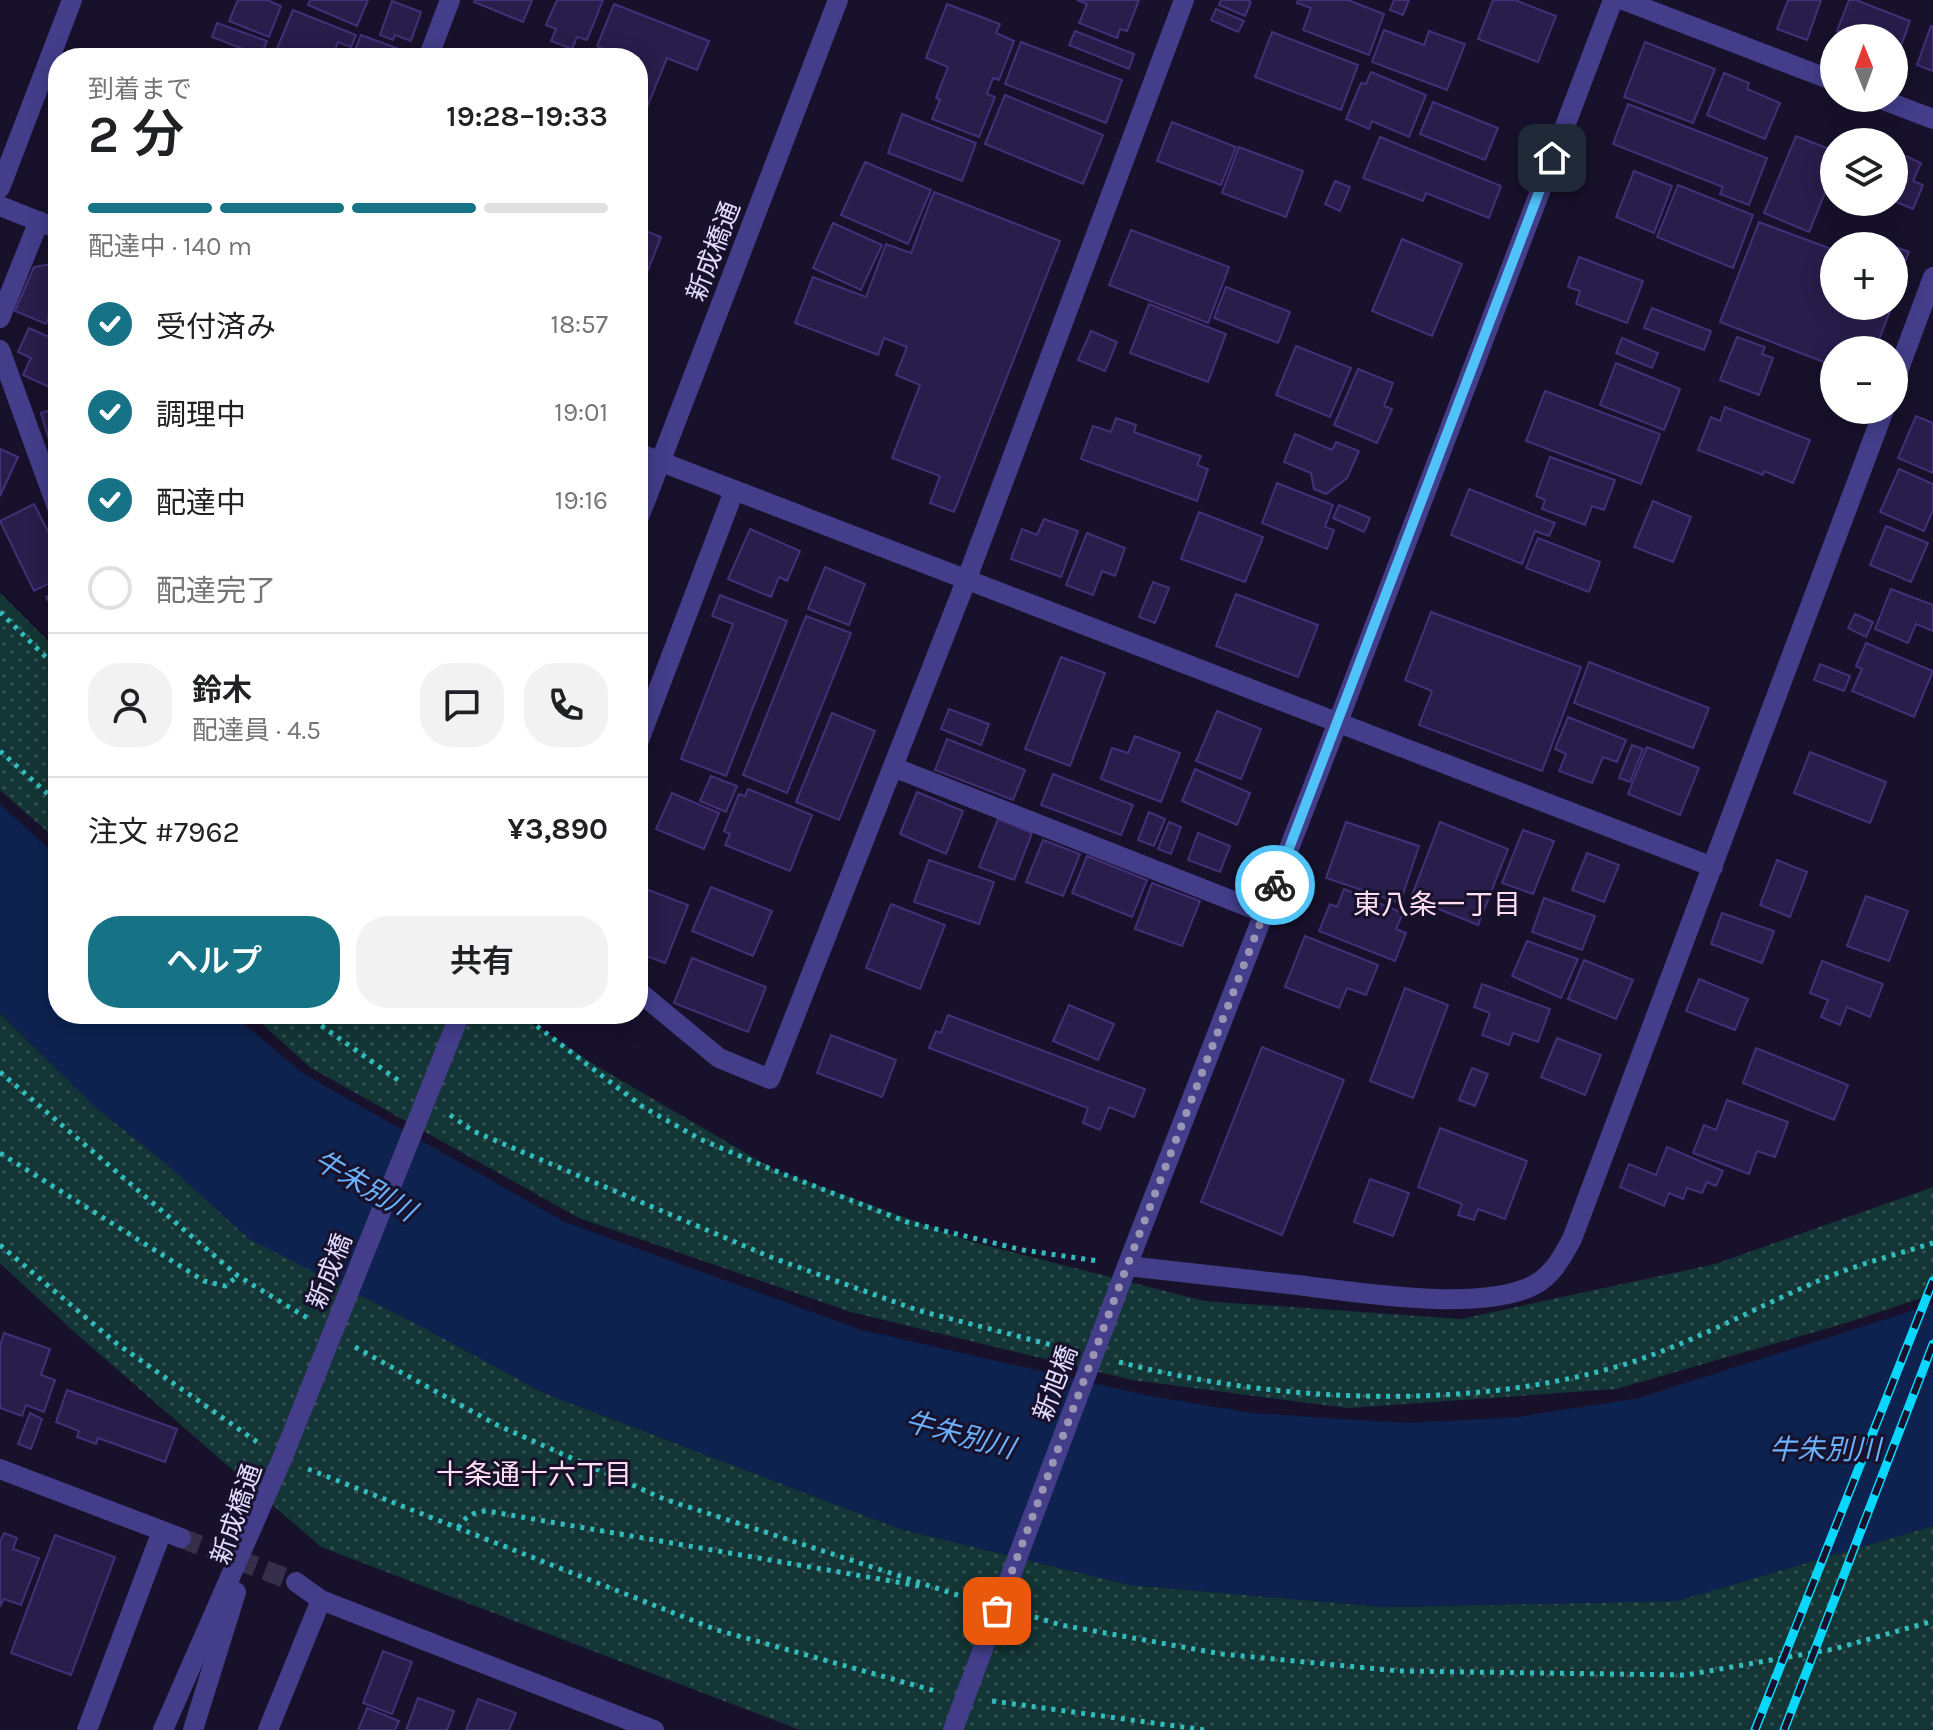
<!DOCTYPE html>
<html lang="ja">
<meta charset="utf-8">
<style>
:root{--surface:#fff;--page:#f2f2f2;--text:#202124;--muted:#757577;--line:#e0e0e0;--accent:#167386}
body{margin:0;font-family:Karla,"Noto Sans JP",sans-serif;background:var(--page);color:var(--text);height:100vh;display:flex;flex-direction:column;font-size:30px;white-space:nowrap}
*{box-sizing:border-box;margin:0}
p{font-size:26px;color:var(--muted)}
.icon{flex:none;width:44px;height:44px;fill:none;stroke:currentColor;stroke-width:2;stroke-linecap:round;stroke-linejoin:round}
.map{position:relative;flex:1;overflow:hidden}
.drawer{position:absolute;left:48px;top:48px;width:600px;height:976px;display:flex;flex-direction:column;background:var(--surface);border-radius:32px;box-shadow:0 4px 20px #0003}
.drawer>*{flex:none}
.needle{width:52px;rotate:359deg}
.tools{position:absolute;left:1820px;top:24px;display:grid;gap:16px}
.tools a{display:grid;place-items:center;width:88px;height:88px;border-radius:50%;background:var(--surface);box-shadow:0 4px 20px #0003;font-size:40px}
.pin{position:absolute;display:grid;place-items:center;width:68px;height:68px;color:#fff;margin:-34px;border-radius:16px;box-shadow:0 4px 12px #0006}
.courier{position:absolute;display:grid;place-items:center;width:80px;height:80px;margin:-40px;border:6px solid #4fc3f7;border-radius:50%;background:#fff;color:#222;box-shadow:0 2px 10px #0007}
.overview em{font-style:normal;font-weight:600}
.overview div{display:flex;flex-direction:column-reverse}
.overview{display:flex;align-items:center;justify-content:space-between;height:136px;padding:0 40px}
h1{font-size:52px;font-weight:600;line-height:60px}
.bar{display:grid;grid-template-columns:repeat(4,1fr);gap:12px 8px;align-content:center;height:96px;padding:0 40px}
.bar i{height:10px;border-radius:6px;background:var(--line)}
.bar .current{background:var(--accent)}
.bar p{grid-column:span 4}
.line{display:flex;align-items:center;gap:20px;padding:0 40px;border-top:2px solid var(--line)}
.line div{flex:1}
.round{display:grid;place-items:center;flex:none;width:84px;height:84px;border-radius:32px;background:var(--page)}
ol{padding:0 40px;list-style:none}
li{display:flex;align-items:center;gap:24px;height:88px}
li p{margin-inline-start:auto}
li .icon{padding:8px;border-radius:50%;background:var(--accent);color:#fff;stroke-width:4}
li:last-child{color:var(--muted)}
li i{width:44px;height:44px;border:4px solid var(--line);border-radius:50%}
.action{display:flex;gap:16px;margin-top:auto;padding:16px 40px}
.action a{flex:1;height:92px;border-radius:32px;background:var(--accent);color:#fff;font-size:32px;font-weight:600;line-height:92px;text-align:center}
.action a+a{background:var(--page);color:var(--text)}
.map>svg:first-child{display:block}
</style>
<div class="map">
<svg width="1933" height="1730" viewBox="0 0 1933 1730">
<defs>
<pattern id="grass-dots" width="8" height="8" patternUnits="userSpaceOnUse" patternTransform="scale(2)"><rect width="8" height="8" fill="#143535"/><path d="M2 2h.1M6 6h.1" fill="none" stroke="#365253" stroke-width="1.8" stroke-linecap="round"/></pattern>
</defs>
<rect width="100%" height="100%" fill="#17112b"/>
<g fill="url(#grass-dots)">
<path d="M0,593L58,651V841L0,790Z"/>
<path d="M0,1013L95,1107L162,1160L426,1329L544,1393L900,1529L1130,1585L1386,1607L1676,1601L1933,1526V1730H800L321,1547L72,1330L0,1263Z"/>
<path d="M251,1014H518L600,1068L773,1169L969,1241L1204,1301L1461,1319L1715,1264L1933,1187V1294L1846,1323L1616,1389L1348,1408L1132,1380L851,1312L579,1218L311,1068Z"/>
</g>
<path fill="#0d224e" d="M0,804L58,857V1014H232L304,1074L565,1222L862,1330L1145,1395L1252,1413L1406,1423L1518,1417L1638,1398L1933,1304V1526L1676,1601L1386,1607L1130,1585L900,1529L544,1393L426,1329L249,1239L162,1160L95,1107L0,1013Z"/>
<g fill="#291d4c" stroke="#423078" stroke-width="2">
<path d="M238,0H267L281,6L269,37L229,21Z"/>
<path d="M310,0H368L357,26L308,5Z"/>
<path d="M475,0H532L523,22L474,2Z"/>
<path d="M557,0H603L587,40L577,37L572,49L551,41L556,29L546,25Z"/>
<path d="M1077,0H1139L1127,31L1120,29L1117,38L1079,23L1087,4Z"/>
<path d="M1221,0H1247L1251,2L1245,16L1219,5Z"/>
<path d="M1298,0H1348L1384,14L1369,55L1303,30L1311,8L1297,3Z"/>
<path d="M1394,0H1409L1403,15L1390,10Z"/>
<path d="M1493,0H1515L1556,16L1538,62L1478,39Z"/>
<path d="M1788,0H1821L1807,40L1777,29Z"/>
<path d="M1849,0H1856L1910,21L1898,54L1894,52V38H1855L1837,31Z"/>
<path d="M392,1L421,12L411,41L395,35L393,40L380,35Z"/>
<path d="M614,4L709,41L697,70L667,58L638,130V58H601L604,49L597,46Z"/>
<path d="M947,4L1000,24L996,33L1014,41L999,80L993,78L987,94L995,97L979,137L932,119L940,100L936,98L948,67L926,58Z"/>
<path d="M1216,9L1244,21L1238,32L1211,20Z"/>
<path d="M293,10L356,35L351,47L338,42L332,58H293L276,51Z"/>
<path d="M217,23L267,41L261,56L212,37Z"/>
<path d="M1931,26L1933,27V71L1917,65Z"/>
<path d="M1384,30L1424,45L1429,31L1465,44L1447,90L1372,62Z"/>
<path d="M1075,31L1134,54L1129,69L1069,45Z"/>
<path d="M1272,32L1358,65L1341,110L1255,77Z"/>
<path d="M361,35L402,50L398,58H368L354,53Z"/>
<path d="M1021,42L1122,80L1106,123L1005,84Z"/>
<path d="M1645,42L1715,69L1693,123L1624,97Z"/>
<path d="M1371,72L1426,95L1409,137L1372,121L1369,129L1346,119L1361,83L1366,84Z"/>
<path d="M1724,73L1749,83L1747,89L1780,103L1765,139L1707,115Z"/>
<path d="M1005,95L1103,135L1083,184L985,144Z"/>
<path d="M1433,102L1498,128L1485,160L1420,134Z"/>
<path d="M1628,104L1767,158L1749,205L1720,194L1723,187L1613,144Z"/>
<path d="M902,114L976,143L962,181L888,153Z"/>
<path d="M1172,122L1236,147L1221,185L1157,161Z"/>
<path d="M1796,136L1834,151V171L1809,232L1764,213Z"/>
<path d="M1380,137L1501,186L1489,218L1426,193L1423,201L1363,178Z"/>
<path d="M1239,147L1303,171L1286,217L1222,193Z"/>
<path d="M1894,151L1921,163L1913,181L1923,185L1913,209L1894,201Z"/>
<path d="M865,162L931,190L908,244L841,215Z"/>
<path d="M1634,171L1672,186L1654,233L1616,217Z"/>
<path d="M1335,181L1350,187L1340,211L1325,204Z"/>
<path d="M1678,185L1753,215L1733,268L1657,237Z"/>
<path d="M934,192L1060,241L954,512L930,503L940,476L892,458L920,385L896,375L907,347L884,338L878,355L795,323L813,277L866,297L886,244L911,253Z"/>
<path d="M1759,222L1834,250V306H1892L1875,350H1834V366L1720,322Z"/>
<path d="M833,223L882,245L861,290L813,268Z"/>
<path d="M638,228L661,237L646,275L638,272Z"/>
<path d="M1131,230L1229,267L1208,323L1109,285Z"/>
<path d="M1402,239L1462,264L1432,336L1372,311Z"/>
<path d="M1894,246L1909,252L1901,271L1894,268Z"/>
<path d="M1579,257L1643,281L1627,323L1576,304L1580,291L1568,287Z"/>
<path d="M52,264L58,267V323L48,319L46,324L15,311L34,267Z"/>
<path d="M1226,287L1290,312L1278,343L1214,318Z"/>
<path d="M1149,304L1226,334L1208,382L1130,353Z"/>
<path d="M1652,308L1711,331L1704,350L1644,328Z"/>
<path d="M29,328L58,341V391L23,375L31,358L18,352Z"/>
<path d="M1091,331L1117,342L1105,371L1078,360Z"/>
<path d="M1737,337L1765,347L1762,354L1773,358L1759,395L1720,380Z"/>
<path d="M1622,338L1658,353L1652,368L1616,353Z"/>
<path d="M1296,346L1351,368L1330,417L1276,395Z"/>
<path d="M1616,363L1680,389L1664,430L1600,405Z"/>
<path d="M1358,369L1393,383L1384,406L1392,409L1377,443L1334,425Z"/>
<path d="M1545,391L1660,434L1641,484L1526,441Z"/>
<path d="M1725,407L1810,440L1793,483L1764,471L1763,475L1698,450L1711,417L1720,421Z"/>
<path d="M58,408V459L55,460L41,413Z"/>
<path d="M1916,416L1933,423V473L1898,458Z"/>
<path d="M1116,418L1136,425L1134,432L1201,456L1197,465L1208,469L1197,501L1081,459L1093,426L1111,432Z"/>
<path d="M1295,434L1332,450L1336,442L1359,451L1347,478L1326,494L1314,489L1311,473L1284,462Z"/>
<path d="M0,449L18,457L0,496Z"/>
<path d="M1550,457L1615,480L1604,510L1592,506L1585,525L1542,509L1545,500L1536,496Z"/>
<path d="M1899,469L1933,484V510L1924,531L1880,512Z"/>
<path d="M1277,483L1333,505L1325,527L1334,530L1327,549L1262,523Z"/>
<path d="M1469,489L1555,523L1549,536L1535,531L1522,564L1451,535Z"/>
<path d="M1653,501L1691,517L1673,562L1634,547Z"/>
<path d="M34,504L58,551V579L34,591L0,521Z"/>
<path d="M1339,505L1370,518L1364,532L1333,518Z"/>
<path d="M1199,512L1263,537L1245,582L1181,559Z"/>
<path d="M1044,519L1078,531L1061,577L1011,559L1022,529L1037,535Z"/>
<path d="M1886,526L1928,543L1911,582L1870,565Z"/>
<path d="M750,529L800,551L787,581L779,577L771,597L728,579Z"/>
<path d="M1087,533L1125,548L1115,576L1102,571L1093,595L1066,585Z"/>
<path d="M1538,538L1600,562L1589,592L1526,568Z"/>
<path d="M825,567L865,584L849,625L808,609Z"/>
<path d="M1153,582L1169,588L1155,623L1139,617Z"/>
<path d="M58,589V617L46,597Z"/>
<path d="M1891,589L1933,605V631L1916,624L1908,643L1875,629Z"/>
<path d="M1236,594L1318,625L1298,677L1216,646Z"/>
<path d="M720,595L787,621L726,776L681,759L733,624L712,616Z"/>
<path d="M1431,612L1581,667L1542,771L1419,725L1432,691L1405,680Z"/>
<path d="M1855,614L1873,622L1866,637L1848,628Z"/>
<path d="M806,616L851,633L787,793L743,775Z"/>
<path d="M1866,643L1933,671L1914,717L1852,691L1862,669L1856,666Z"/>
<path d="M1061,657L1105,673L1070,766L1025,749Z"/>
<path d="M1589,662L1709,708L1693,748L1574,703Z"/>
<path d="M1820,664L1850,676L1844,691L1814,680Z"/>
<path d="M949,709L989,724L981,745L941,729Z"/>
<path d="M1217,711L1261,729L1241,779L1196,761Z"/>
<path d="M832,713L875,731L839,820L796,802Z"/>
<path d="M1568,717L1626,740L1617,762L1603,757L1592,783L1559,771L1566,754L1555,749Z"/>
<path d="M1135,736L1180,753L1161,802L1101,779L1112,748L1128,753Z"/>
<path d="M947,739L1025,770L1013,800L935,770Z"/>
<path d="M1632,745L1643,749L1630,782L1619,778Z"/>
<path d="M1647,747L1699,768L1680,815L1628,794Z"/>
<path d="M1810,752L1886,782L1870,823L1794,793Z"/>
<path d="M1195,769L1250,793L1237,825L1182,801Z"/>
<path d="M1053,774L1133,805L1121,835L1041,805Z"/>
<path d="M711,776L737,786L726,812L700,801Z"/>
<path d="M748,789L812,815L790,871L725,845L730,834L724,831L739,794L745,796Z"/>
<path d="M917,792L963,811L946,854L900,834Z"/>
<path d="M672,793L719,813L704,849L656,829Z"/>
<path d="M1149,812L1165,819L1154,846L1138,840Z"/>
<path d="M998,819L1032,833L1014,880L979,867Z"/>
<path d="M1169,822L1181,827L1171,854L1158,849Z"/>
<path d="M1346,822L1419,846L1400,903L1326,878Z"/>
<path d="M1440,822L1508,849L1478,925L1411,898Z"/>
<path d="M1523,830L1554,841L1533,894L1502,883Z"/>
<path d="M1198,833L1230,846L1220,872L1188,860Z"/>
<path d="M1043,840L1080,854L1063,896L1026,882Z"/>
<path d="M1587,853L1619,865L1604,902L1572,890Z"/>
<path d="M1087,856L1147,880L1132,917L1072,893Z"/>
<path d="M929,860L994,882L979,924L914,902Z"/>
<path d="M1777,860L1807,872L1790,917L1760,905Z"/>
<path d="M1152,883L1200,901L1182,946L1135,929Z"/>
<path d="M638,886L688,905L665,963L638,953Z"/>
<path d="M711,887L772,911L753,956L692,931Z"/>
<path d="M1344,889L1403,913L1396,929L1406,933L1395,961L1319,931L1330,904L1337,907Z"/>
<path d="M1866,896L1908,911L1889,961L1847,946Z"/>
<path d="M1544,898L1595,916L1582,950L1532,932Z"/>
<path d="M891,904L945,925L920,989L866,968Z"/>
<path d="M1722,913L1774,931L1762,963L1711,944Z"/>
<path d="M1305,936L1378,965L1366,995L1347,988L1339,1008L1285,987Z"/>
<path d="M1527,941L1578,959L1561,998L1512,976Z"/>
<path d="M692,958L766,987L748,1032L674,1003Z"/>
<path d="M1584,960L1633,980L1616,1019L1568,999Z"/>
<path d="M1822,961L1883,984L1870,1017L1847,1007L1840,1025L1821,1017L1828,1000L1810,993Z"/>
<path d="M1699,979L1748,999L1735,1030L1686,1011Z"/>
<path d="M1482,984L1550,1009L1538,1042L1513,1033L1509,1045L1482,1035L1490,1013L1474,1007Z"/>
<path d="M1405,988L1448,1005L1413,1098L1370,1081Z"/>
<path d="M1069,1005L1114,1024L1098,1060L1053,1041Z"/>
<path d="M948,1015L1145,1089L1134,1117L1109,1107L1100,1130L1083,1123L1088,1108L929,1048L936,1031L941,1033Z"/>
<path d="M831,1035L896,1060L882,1097L817,1073Z"/>
<path d="M1557,1038L1601,1055L1585,1095L1541,1077Z"/>
<path d="M1262,1047L1344,1080L1282,1235L1201,1202Z"/>
<path d="M1756,1048L1848,1085L1834,1120L1743,1083Z"/>
<path d="M1472,1068L1488,1074L1475,1106L1459,1100Z"/>
<path d="M1727,1100L1788,1122L1775,1157L1757,1151L1749,1174L1693,1153L1704,1125L1716,1130Z"/>
<path d="M1440,1128L1527,1161L1505,1219L1478,1209L1474,1220L1458,1215L1462,1204L1418,1187Z"/>
<path d="M1667,1147L1723,1171L1716,1186L1707,1182L1702,1193L1687,1188L1683,1199L1669,1193L1664,1206L1620,1187L1629,1164L1656,1175Z"/>
<path d="M1370,1179L1409,1193L1393,1236L1354,1222Z"/>
<path d="M4,1333L50,1349L41,1375L55,1380L44,1412L26,1405L22,1416L0,1408V1346Z"/>
<path d="M67,1390L177,1429L165,1462L98,1438L96,1444L77,1437L79,1431L56,1422Z"/>
<path d="M30,1413L42,1419L31,1449L18,1444Z"/>
<path d="M4,1533L17,1538L13,1549L39,1558L21,1605L4,1599L0,1606V1542Z"/>
<path d="M55,1535L115,1557L71,1675L11,1653Z"/>
<path d="M383,1651L412,1662L392,1714L363,1703Z"/>
<path d="M418,1698L454,1711L447,1730H406Z"/>
<path d="M478,1699L516,1713L509,1730H466Z"/>
<path d="M367,1708L399,1721L395,1730H358Z"/>
</g>
<g fill="none" stroke-linecap="round" stroke-linejoin="round">
<path stroke="#352f4b" stroke-width="20" stroke-dasharray="20 10" stroke-linecap="butt" d="M181,1538L296,1582"/>
<g stroke="#32bdbc" stroke-width="5" stroke-dasharray="4 6" stroke-linecap="butt">
<path d="M0,612L58,669"/>
<path d="M0,751L58,803"/>
<path d="M305,1014L402,1083"/>
<path d="M521,1014L643,1107L700,1139L773,1170L907,1222L1023,1250L1098,1261"/>
<path d="M0,1072L238,1276L309,1319"/>
<path d="M450,1115L473,1131L773,1258L917,1310L1067,1349"/>
<path d="M0,1153L204,1281L225,1286L238,1276"/>
<path d="M0,1245L116,1343L260,1444"/>
<path d="M355,1347L497,1425L664,1499L973,1600"/>
<path d="M1119,1362C1277,1403 1472,1412 1629,1363C1694,1342 1755,1308 1818,1281C1855,1265 1895,1255 1933,1243"/>
<path d="M308,1469L717,1630L939,1692"/>
<path d="M458,1528C466,1516 472,1512 487,1511L920,1586"/>
<path d="M1025,1614L1061,1625L1222,1654L1399,1671L1686,1675L1834,1649L1933,1621"/>
<path d="M992,1701L1205,1730"/>
</g>
<g stroke="#443d8a" stroke-width="20">
<path d="M1613,0L1338,722L1127,1266C1184,1272 1240,1279 1297,1285C1357,1292 1480,1313 1534,1285C1553,1275 1562,1257 1572,1239L1884,410"/>
<path d="M1623,0L1834,81"/>
<path d="M428,58L450,0"/>
<path d="M1878,98L1933,119"/>
<path d="M0,188L72,0"/>
<path d="M0,206L58,229"/>
<path d="M0,318L39,221"/>
<path d="M0,350L58,510"/>
<path d="M1894,382L1933,277"/>
<path d="M638,453L1713,867"/>
<path d="M638,520L838,0"/>
<path d="M638,743L734,491"/>
<path d="M893,767L1264,913"/>
<path d="M638,991L719,1058L770,1079L966,581L1184,0"/>
<path d="M0,1469L181,1538"/>
<path d="M296,1582L321,1600L654,1730"/>
<path d="M87,1730L162,1531"/>
<path d="M163,1730L282,1459"/>
<path d="M193,1730L236,1592"/>
<path d="M268,1730L321,1600"/>
<path d="M953,1730L965,1697"/>
</g>
<defs>
<g id="rail">
<path d="M1755,1730L1933,1281"/>
<path d="M1784,1730L1933,1344"/>
</g>
</defs>
<use href="#rail" stroke="#09d7fd" stroke-width="9"/>
<use href="#rail" stroke="#17112b" stroke-width="6" stroke-dasharray="18" stroke-linecap="butt"/>
<g stroke="#443d8a" stroke-width="20">
<path d="M282,1459L460,1014"/>
<path d="M965,1697L1127,1266"/>
</g>
</g>
<g fill="none" stroke-linecap="round" stroke-linejoin="round">
<path stroke="#9b95b5" stroke-width="8" stroke-dasharray="0 14.4" d="M997,1611L1127,1266L1275,885"/>
<path stroke="#4fc3f7" stroke-width="10" d="M1275,885L1552,158"/>
</g>
<g text-anchor="middle" stroke-width="6" stroke-linejoin="round" paint-order="stroke">
<g font-size="26" fill="#e2dcff" stroke="#17112b">
<text transform="translate(713 251) rotate(-69)" y="9">新成橋通</text>
<text transform="translate(329 1271) rotate(-68)" y="9">新成橋</text>
<text transform="translate(1055 1383) rotate(-69)" y="9">新旭橋</text>
<text transform="translate(236 1514) rotate(-71)" y="9">新成橋通</text>
</g>
<g font-size="28" fill="#ffdef1" stroke="#17112b">
<text x="1437" y="914">東八条一丁目</text>
<text x="534" y="1484">十条通十六丁目</text>
</g>
<g font-size="28" font-style="italic" fill="#6bb2fe" stroke="#17112b">
<text transform="translate(365 1185) rotate(30)" y="10">牛朱別川</text>
<text transform="translate(960 1434) rotate(15)" y="10">牛朱別川</text>
<text x="1825" y="1459">牛朱別川</text>
</g>
</g>
</svg>
<div class="tools">
<a><svg class="needle" viewBox="-14 -14 28 28"><path d="M0-13l5 13h-10z" fill="#e53935"/><path d="M0 13l5-13h-10z" fill="#757577"/></svg></a>
<a><svg class="icon" aria-label="layers" viewBox="0 0 24 24"><path d="M12 4l9 5-9 5-9-5zM3 14l9 5 9-5"/></svg></a>
<a>+</a>
<a>−</a>
</div>
<div class="pin" style="left:997px;top:1611px;background:#ea580c"><svg class="icon" aria-label="bag" viewBox="0 0 24 24"><path d="M5 8h14l-1 12H6zM9 8a3 3 0 0 1 6 0"/></svg></div>
<div class="pin" style="left:1552px;top:158px;background:#1f2937"><svg class="icon" aria-label="home" viewBox="0 0 24 24"><path d="M3 11l9-7 9 7M6 9v11h12V9"/></svg></div>
<div class="courier" style="left:1275px;top:885px"><svg class="icon" aria-label="bike" viewBox="0 0 24 24"><circle cx="6" cy="16" r="4"/><circle cx="18" cy="16" r="4"/><path d="M6 16l4-8h5l3 8M10 8l3 8H6M13 5h3"/></svg></div>
<section class="drawer">
<div class="overview"><div><h1>2 分</h1><p>到着まで</p></div><em>19:28–19:33</em></div>
<div class="bar"><i class="current"></i><i class="current"></i><i class="current"></i><i></i><p>配達中 · 140 m</p></div>
<ol>
<li><svg class="icon" aria-label="check" viewBox="0 0 24 24"><path d="M5 12l5 5 9-10"/></svg>受付済み<p>18:57</p></li>
<li><svg class="icon" aria-label="check" viewBox="0 0 24 24"><path d="M5 12l5 5 9-10"/></svg>調理中<p>19:01</p></li>
<li><svg class="icon" aria-label="check" viewBox="0 0 24 24"><path d="M5 12l5 5 9-10"/></svg>配達中<p>19:16</p></li>
<li><i></i>配達完了</li>
</ol>
<div class="line" style="height:144px"><a class="round"><svg class="icon" aria-label="person" viewBox="0 0 24 24"><circle cx="12" cy="8" r="4"/><path d="M4 21q1-7 8-7t8 7"/></svg></a><div><b>鈴木</b><p>配達員 · 4.5</p></div><a class="round"><svg class="icon" aria-label="chat" viewBox="0 0 24 24"><path d="M4 5h16v11H9l-5 4z"/></svg></a><a class="round"><svg class="icon" aria-label="phone" viewBox="0 0 24 24"><path d="M5 4h4l2 5-3 2q2 4 5 5l2-3 5 2v4C11 20 4 13 5 4z"/></svg></a></div>
<div class="line" style="height:104px"><div>注文 #7962</div><b>¥3,890</b></div>
<div class="action"><a>ヘルプ</a><a>共有</a></div>
</section>
</div>
